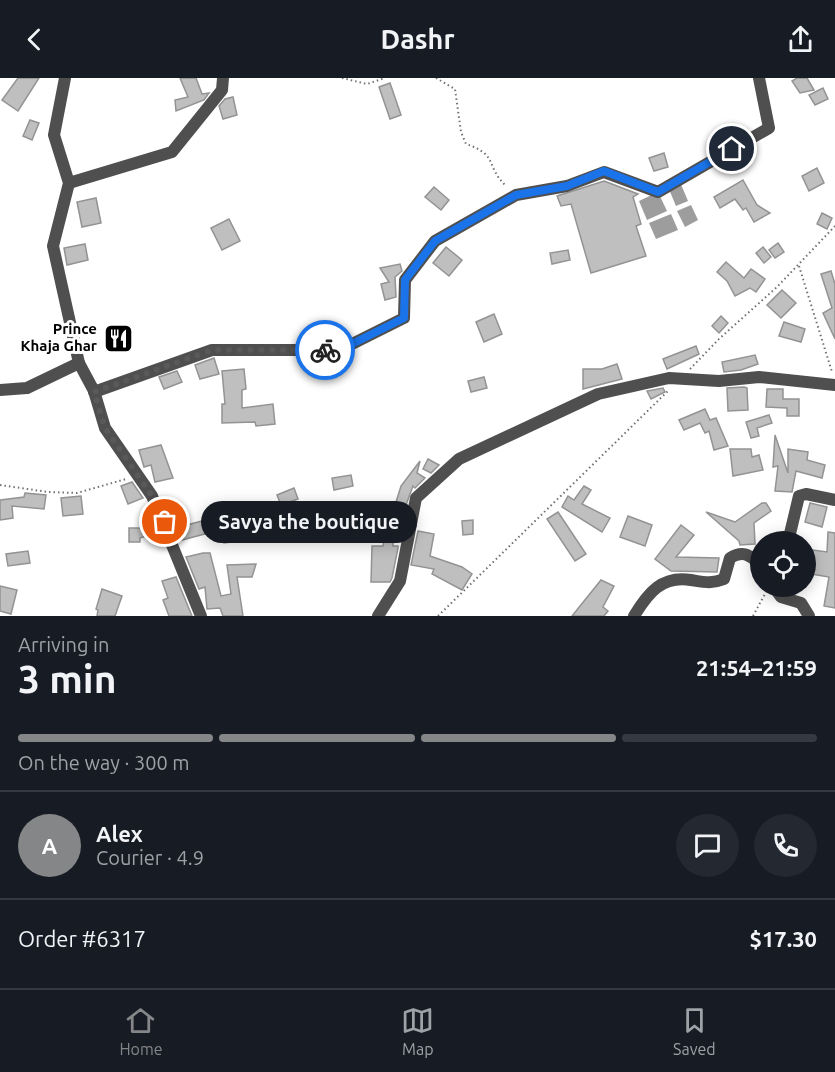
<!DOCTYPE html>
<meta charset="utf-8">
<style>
:root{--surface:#171b24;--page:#242831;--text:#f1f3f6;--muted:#9ea1a6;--line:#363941;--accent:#858687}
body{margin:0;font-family:Ubuntu,sans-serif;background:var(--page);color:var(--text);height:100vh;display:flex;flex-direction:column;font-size:22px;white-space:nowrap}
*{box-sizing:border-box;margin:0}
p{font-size:20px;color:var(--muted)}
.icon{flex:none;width:33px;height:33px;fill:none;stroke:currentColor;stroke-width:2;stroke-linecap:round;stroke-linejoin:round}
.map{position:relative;height:538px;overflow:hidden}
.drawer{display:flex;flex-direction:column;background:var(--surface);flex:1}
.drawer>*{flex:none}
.fabs{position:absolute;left:750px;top:453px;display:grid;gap:12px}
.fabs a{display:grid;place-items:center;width:66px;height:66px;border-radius:50%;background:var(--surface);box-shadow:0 3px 15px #0003;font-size:30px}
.pin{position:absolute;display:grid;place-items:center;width:51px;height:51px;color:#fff;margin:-26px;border:3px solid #fff;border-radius:50%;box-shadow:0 2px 6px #0007}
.courier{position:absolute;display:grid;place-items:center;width:60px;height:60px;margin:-30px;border:4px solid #1a73e8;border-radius:50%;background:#fff;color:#222;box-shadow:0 2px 8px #0007}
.bubble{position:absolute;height:42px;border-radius:21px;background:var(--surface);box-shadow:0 3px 15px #0003;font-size:20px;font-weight:600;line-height:42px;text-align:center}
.summary em{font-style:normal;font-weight:600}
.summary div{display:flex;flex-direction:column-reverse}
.summary{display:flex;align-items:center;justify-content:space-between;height:102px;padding:0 18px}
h1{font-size:39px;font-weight:600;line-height:45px}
.bar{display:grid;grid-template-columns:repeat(4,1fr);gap:9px 6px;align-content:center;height:72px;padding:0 18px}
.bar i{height:8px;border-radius:4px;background:var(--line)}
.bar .active{background:var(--accent)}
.bar p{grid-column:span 4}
.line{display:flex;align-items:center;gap:15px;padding:0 18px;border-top:2px solid var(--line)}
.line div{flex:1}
.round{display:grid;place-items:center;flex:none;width:63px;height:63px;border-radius:32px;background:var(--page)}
header{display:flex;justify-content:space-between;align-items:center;height:78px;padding:0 18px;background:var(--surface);font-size:27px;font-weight:600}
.menu{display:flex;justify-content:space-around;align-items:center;height:84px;border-top:2px solid var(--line);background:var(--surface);font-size:16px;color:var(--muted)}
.menu a{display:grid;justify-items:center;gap:3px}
.menu .active{color:var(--accent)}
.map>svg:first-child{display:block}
</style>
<header><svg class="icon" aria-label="back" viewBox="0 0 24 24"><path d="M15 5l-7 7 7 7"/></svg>Dashr<svg class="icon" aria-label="share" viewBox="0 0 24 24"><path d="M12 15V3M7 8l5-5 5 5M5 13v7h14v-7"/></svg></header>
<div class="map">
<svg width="835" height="538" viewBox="0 0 835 538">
<rect width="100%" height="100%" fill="#fff"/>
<g fill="#9d9d9d">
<path d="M680,104L688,123L676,128L668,109Z"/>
<path d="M658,114L667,133L647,142L639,123Z"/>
<path d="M691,127L698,142L685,149L677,133Z"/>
<path d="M671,136L678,152L656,161L649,145Z"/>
</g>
<g fill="#bfbfbf" stroke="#939393" stroke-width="1.5">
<path d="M18,0H39L18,33L2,22Z"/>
<path d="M180,0H196L202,16L209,15L204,22L176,33L175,22L188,19Z"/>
<path d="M797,0H807L814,12L800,15L792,3Z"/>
<path d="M390,5L401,37L390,41L379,9Z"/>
<path d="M823,10L828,21L815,27L809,17Z"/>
<path d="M233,19L237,37L223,41L219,28L225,21Z"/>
<path d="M30,42L39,45L32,62L23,58Z"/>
<path d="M664,75L668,89L654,93L649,80Z"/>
<path d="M817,90L824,105L809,113L802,98Z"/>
<path d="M743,102L757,127L770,135L754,144L746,130L743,132L735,121L720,130L714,119Z"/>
<path d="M604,103L638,116L633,119L641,146L636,148L646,178L591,195L571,126L561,128L557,118Z"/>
<path d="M434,109L449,122L441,132L425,119Z"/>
<path d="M96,120L101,145L82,149L77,124Z"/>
<path d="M822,135L832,140L827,151L817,146Z"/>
<path d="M229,141L240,163L222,172L211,150Z"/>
<path d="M778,165L784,174L775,180L769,172Z"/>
<path d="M85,166L88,182L67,187L64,170Z"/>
<path d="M446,169L462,182L449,198L433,185Z"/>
<path d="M763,169L771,179L764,185L756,175Z"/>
<path d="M568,172L570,182L552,186L550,175Z"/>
<path d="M726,184L744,200L751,191L765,201L756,214L750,210L735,218L727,203L717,194Z"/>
<path d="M400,186L402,193L395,199L396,219L385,222L381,206L389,204L380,190Z"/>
<path d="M831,193L835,206V261L823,235L832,230L821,196Z"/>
<path d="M782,212L796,225L781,240L767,227Z"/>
<path d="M494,236L502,256L484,264L476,244Z"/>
<path d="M721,238L728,245L719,255L712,248Z"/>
<path d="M784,244L805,251L801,264L779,258Z"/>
<path d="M331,246L338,264H320L315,252Z"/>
<path d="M696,268L699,276L667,291L663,281Z"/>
<path d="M755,277L758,286L741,292L724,294L722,284Z"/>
<path d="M214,280L219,296L200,301L195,287Z"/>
<path d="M617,286L622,301L583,311V291H602Z"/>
<path d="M244,291L246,311L242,312V330L273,326L275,346L256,348L255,344L222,345V326H225L222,293Z"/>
<path d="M177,293L182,304L164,311L159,299Z"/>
<path d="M484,299L487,310L471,314L468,303Z"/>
<path d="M744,309L747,310L748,332L728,333L727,310Z"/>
<path d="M663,310L665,314L651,321L647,313Z"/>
<path d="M767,311H783V321H799V338H787V330L766,329Z"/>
<path d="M705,331L710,342L716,340L728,368L714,372L709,353L705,355L700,345L684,352L679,342Z"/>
<path d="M769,337L772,345L757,350L759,358L751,360L746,344Z"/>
<path d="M775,357L788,395V371L808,374L807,382L825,387L822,400L796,393L792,414L775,413L778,388L773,389Z"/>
<path d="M161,367L173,400L155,404L151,387L144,389L139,372Z"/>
<path d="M730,371H751L752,379L759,377L763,392L733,398Z"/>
<path d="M428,381L439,387L431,395L423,391Z"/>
<path d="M420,383L417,395L425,400L415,410L413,408L406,427L396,424L401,408Z"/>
<path d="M351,397L353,408L334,412L332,400Z"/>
<path d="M132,404L143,420L128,426L121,408Z"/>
<path d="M584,408L591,412L582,426L610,440L602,454L562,429L568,418L574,422Z"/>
<path d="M294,410L298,421L281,427L277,417Z"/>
<path d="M25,415L46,417L44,431L12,428L13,440L0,442V422L24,419Z"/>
<path d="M81,418L83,436L63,438L61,420Z"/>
<path d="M391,425H395V430L405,432L404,440L394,438L393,468H398V470L392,500L390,504H371L372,468H383Z"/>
<path d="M762,425H766L771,433L754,445L755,466L740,467L739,463L706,434L735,444Z"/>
<path d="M810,425L827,429L822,449L805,444Z"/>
<path d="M558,434L586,476L575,483L547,441Z"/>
<path d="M235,437L243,447L238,448L240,463L224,465L221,438Z"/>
<path d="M628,438L652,447L645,468L620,459Z"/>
<path d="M151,440L158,454L140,460V464H129V450H143L141,443Z"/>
<path d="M473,442V456L463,457L462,443Z"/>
<path d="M202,443L205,456L182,462L179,449Z"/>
<path d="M681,447L694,457L676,479L719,480L717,494L671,493L655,481Z"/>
<path d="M418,453L434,456L430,478L462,489L472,496L462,512L432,496L434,491L411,487Z"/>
<path d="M828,454L835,455V530L824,528L829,499L806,495V471L827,474Z"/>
<path d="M28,473L30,485L8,488L6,476Z"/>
<path d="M203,475H210L221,518L231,516L227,487L256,486L252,499H237L243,538H223L220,530L207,531L205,509L199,511L186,479Z"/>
<path d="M176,499L192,538H169L163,522L168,520L162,503Z"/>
<path d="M601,502L614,508L603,529L608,533L604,538H572Z"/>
<path d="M0,508L17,512L11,536L0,533Z"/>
<path d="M102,511L122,518L115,538H97L98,532L96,531Z"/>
</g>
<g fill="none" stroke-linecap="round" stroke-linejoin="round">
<g stroke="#717171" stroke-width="2" stroke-dasharray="1.5 3" stroke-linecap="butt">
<path d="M342,0L367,6L385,0"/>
<path d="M436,0L455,11L461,54L466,66C499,77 485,88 506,108"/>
<path d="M799,188L832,294"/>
<path d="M690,291L719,261L777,209L835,148"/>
<path d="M0,407L48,414L77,415L126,401"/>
<path d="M438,538L669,312"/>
<path d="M753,538L766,514"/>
</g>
<g stroke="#4f4f4f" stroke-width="12">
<path d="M69,105L172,74L222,12L223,0"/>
<path d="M79,285L94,313L105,350L152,418L201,538"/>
<path d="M0,312L27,310L79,285L53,168L69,105L54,57L65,0"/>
<path d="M94,314L212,272H340L404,240L405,202L435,163L516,117L567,108L604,94L658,114L769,50L759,0"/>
<path d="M788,464L799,418L806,416L835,422"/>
<path d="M773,508L781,519L801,525L809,538"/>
<path d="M378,538L400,503L416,420L459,381L598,316L669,300L719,303L759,299L835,307"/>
<path d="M634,538C648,515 662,497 691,502C704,504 712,506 724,501L730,480C743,472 749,477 760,486"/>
</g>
</g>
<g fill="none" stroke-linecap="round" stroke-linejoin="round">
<path stroke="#595959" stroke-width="6" stroke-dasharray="0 10.8" d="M165,444L152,418L105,350L94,314L212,272H325"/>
<path stroke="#1a73e8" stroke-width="8" d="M325,272H340L404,240L405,202L435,163L516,117L567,108L604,93L658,114L732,71"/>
</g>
<defs>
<symbol id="restaurant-square" viewBox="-11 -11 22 22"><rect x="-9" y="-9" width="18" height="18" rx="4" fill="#000" stroke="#fff"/><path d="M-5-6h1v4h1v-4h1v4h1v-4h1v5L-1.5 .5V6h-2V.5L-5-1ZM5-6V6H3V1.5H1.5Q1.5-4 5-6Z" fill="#fff"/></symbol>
</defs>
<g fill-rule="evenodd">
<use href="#restaurant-square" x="102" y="244" width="33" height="33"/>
</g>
<g text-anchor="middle" stroke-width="6" stroke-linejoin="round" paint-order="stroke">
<g font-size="15" font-weight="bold" fill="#000" stroke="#fff" text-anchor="end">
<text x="97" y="256">Prince<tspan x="97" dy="17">Khaja Ghar</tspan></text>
</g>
</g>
</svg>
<div class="fabs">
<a><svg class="icon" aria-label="locate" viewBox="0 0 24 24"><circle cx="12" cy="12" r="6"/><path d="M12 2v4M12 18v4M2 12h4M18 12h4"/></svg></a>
</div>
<div class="pin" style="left:165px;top:444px;background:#ea580c"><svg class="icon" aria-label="bag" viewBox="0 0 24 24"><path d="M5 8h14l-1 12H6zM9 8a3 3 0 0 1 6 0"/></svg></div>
<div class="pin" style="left:732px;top:71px;background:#1f2937"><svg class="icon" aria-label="home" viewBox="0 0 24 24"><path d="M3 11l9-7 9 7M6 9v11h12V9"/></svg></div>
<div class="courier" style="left:325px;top:272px"><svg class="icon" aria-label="bike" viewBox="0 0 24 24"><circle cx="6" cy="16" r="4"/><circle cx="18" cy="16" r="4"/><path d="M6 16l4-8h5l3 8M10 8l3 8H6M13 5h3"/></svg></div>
<div class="bubble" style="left:201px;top:423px;width:216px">Savya the boutique</div>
</div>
<section class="drawer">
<div class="summary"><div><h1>3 min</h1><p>Arriving in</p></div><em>21:54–21:59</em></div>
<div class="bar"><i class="active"></i><i class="active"></i><i class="active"></i><i></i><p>On the way · 300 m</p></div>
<div class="line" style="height:108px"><b class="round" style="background:var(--accent);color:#fff">A</b><div><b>Alex</b><p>Courier · 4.9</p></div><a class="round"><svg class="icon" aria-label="chat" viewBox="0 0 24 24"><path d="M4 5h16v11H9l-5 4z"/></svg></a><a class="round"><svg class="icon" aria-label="phone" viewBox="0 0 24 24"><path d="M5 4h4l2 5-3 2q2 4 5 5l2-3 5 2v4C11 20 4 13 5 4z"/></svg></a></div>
<div class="line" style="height:78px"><div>Order #6317</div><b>$17.30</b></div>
</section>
<nav class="menu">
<a class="active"><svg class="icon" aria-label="home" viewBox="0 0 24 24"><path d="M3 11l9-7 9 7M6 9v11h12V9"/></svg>Home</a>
<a><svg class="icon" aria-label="map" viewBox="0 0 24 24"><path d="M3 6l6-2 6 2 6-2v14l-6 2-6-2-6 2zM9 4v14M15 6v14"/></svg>Map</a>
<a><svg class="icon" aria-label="saved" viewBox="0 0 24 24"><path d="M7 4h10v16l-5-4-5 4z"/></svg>Saved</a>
</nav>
